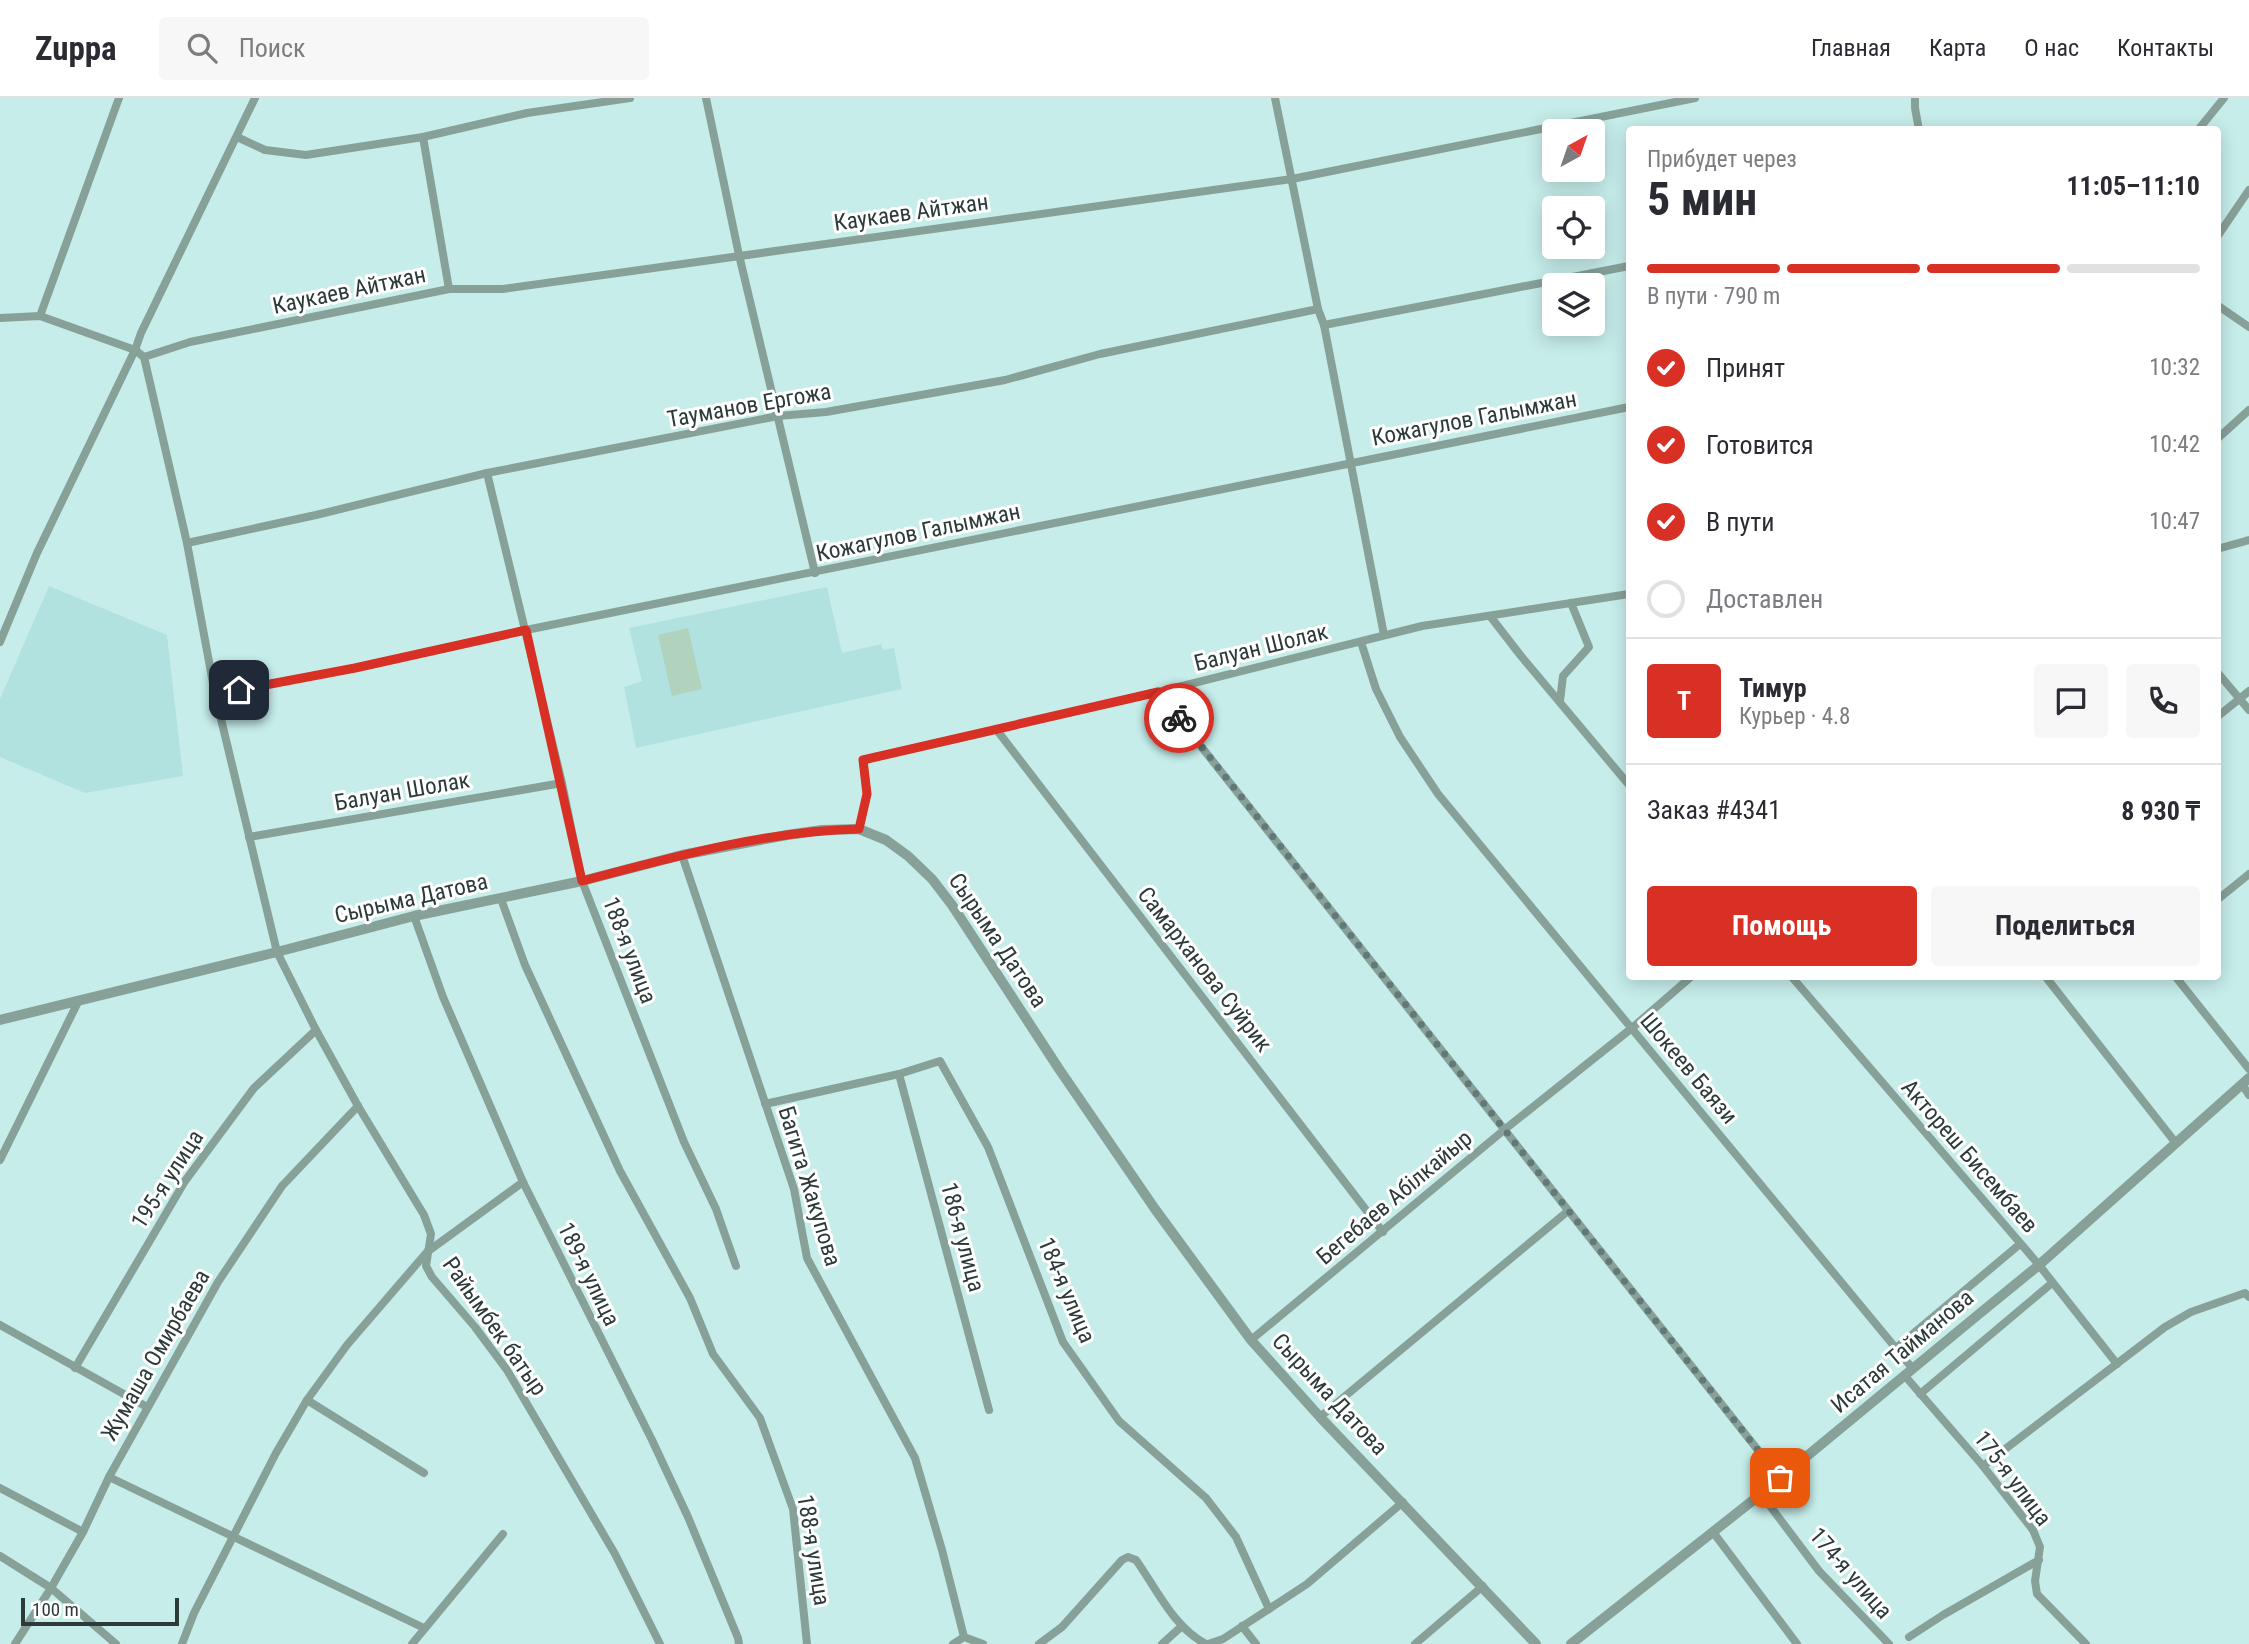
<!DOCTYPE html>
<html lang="ru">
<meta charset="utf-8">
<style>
:root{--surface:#fff;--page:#f7f7f7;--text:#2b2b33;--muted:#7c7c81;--line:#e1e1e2;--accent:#d93025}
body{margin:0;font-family:"Roboto Condensed",sans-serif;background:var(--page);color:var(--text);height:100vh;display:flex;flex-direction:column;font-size:26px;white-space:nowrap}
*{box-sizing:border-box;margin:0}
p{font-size:23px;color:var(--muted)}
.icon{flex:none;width:38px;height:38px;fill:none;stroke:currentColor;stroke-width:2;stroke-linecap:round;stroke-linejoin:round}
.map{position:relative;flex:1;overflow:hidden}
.drawer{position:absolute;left:1626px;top:28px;width:595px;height:854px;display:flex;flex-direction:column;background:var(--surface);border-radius:7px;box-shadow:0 4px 18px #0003}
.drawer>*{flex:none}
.needle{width:46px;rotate:40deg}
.controls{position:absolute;left:1542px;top:21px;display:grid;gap:14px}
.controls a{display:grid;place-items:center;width:63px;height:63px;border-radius:7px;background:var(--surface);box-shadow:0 4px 18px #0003;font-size:35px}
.scale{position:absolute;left:21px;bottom:18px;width:158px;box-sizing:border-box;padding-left:7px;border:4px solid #2c3b3a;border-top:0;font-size:19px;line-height:24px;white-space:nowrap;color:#2c3b3a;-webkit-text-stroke:5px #fff;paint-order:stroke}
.pin{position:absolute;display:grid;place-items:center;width:60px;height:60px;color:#fff;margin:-30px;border-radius:14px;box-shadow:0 4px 10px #0006}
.courier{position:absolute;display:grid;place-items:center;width:70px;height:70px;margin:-35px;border:5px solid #d93025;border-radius:50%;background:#fff;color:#222;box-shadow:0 2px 9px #0007}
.summary em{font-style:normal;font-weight:700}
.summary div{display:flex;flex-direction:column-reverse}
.summary{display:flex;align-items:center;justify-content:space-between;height:119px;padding:0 21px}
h1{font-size:46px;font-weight:700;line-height:52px}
.bar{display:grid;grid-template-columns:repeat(4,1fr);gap:10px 7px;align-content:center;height:84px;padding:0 21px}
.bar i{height:9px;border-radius:5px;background:var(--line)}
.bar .selected{background:var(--accent)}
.bar p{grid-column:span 4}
.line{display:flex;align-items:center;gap:18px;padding:0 21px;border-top:2px solid var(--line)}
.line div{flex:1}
.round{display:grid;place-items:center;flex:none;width:74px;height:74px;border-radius:7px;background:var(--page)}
ol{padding:0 21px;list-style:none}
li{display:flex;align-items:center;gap:21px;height:77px}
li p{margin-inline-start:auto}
li .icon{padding:7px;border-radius:50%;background:var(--accent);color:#fff;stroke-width:4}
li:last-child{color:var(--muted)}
li i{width:38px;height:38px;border:4px solid var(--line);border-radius:50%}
.primary-button{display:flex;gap:14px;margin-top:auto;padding:14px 21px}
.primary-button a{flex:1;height:80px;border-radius:7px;background:var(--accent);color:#fff;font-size:28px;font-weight:700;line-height:80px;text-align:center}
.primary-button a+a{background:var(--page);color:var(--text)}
header{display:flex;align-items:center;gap:42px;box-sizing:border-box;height:98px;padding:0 35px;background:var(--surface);border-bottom:2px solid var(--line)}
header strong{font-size:33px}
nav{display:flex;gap:38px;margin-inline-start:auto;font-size:24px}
.search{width:490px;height:63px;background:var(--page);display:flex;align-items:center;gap:18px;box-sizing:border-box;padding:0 24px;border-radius:7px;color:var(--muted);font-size:26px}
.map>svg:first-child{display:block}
</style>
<header>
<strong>Zuppa</strong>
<div class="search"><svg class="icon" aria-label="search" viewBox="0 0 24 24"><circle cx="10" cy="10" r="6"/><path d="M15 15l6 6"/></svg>Поиск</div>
<nav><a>Главная</a><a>Карта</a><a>О нас</a><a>Контакты</a></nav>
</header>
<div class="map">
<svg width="2249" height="1546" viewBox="0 0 2249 1546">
<rect width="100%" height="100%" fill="#c6edea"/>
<g fill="#b1e2e0">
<path d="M49,488L167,537L183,678L85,695L0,659V601Z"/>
<path d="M827,489L842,555L881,546L883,552L894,550L902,591L636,650L624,589L642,583L629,530Z"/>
</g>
<path fill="#b1d2bc" d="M688,530L702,591L672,598L658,537Z"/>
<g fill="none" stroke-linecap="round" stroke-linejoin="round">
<g stroke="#87a199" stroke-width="8">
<path d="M706,0L739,157L815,475"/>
<path d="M1275,0L1318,211L1324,227L1384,537"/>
<path d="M1915,0V10L1919,32"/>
<path d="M2198,32L2224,0"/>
<path d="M237,39L265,52L306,57L423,39L527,15L630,0"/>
<path d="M423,39L449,191"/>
<path d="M2217,139L2249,92"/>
<path d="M2217,207L2249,229"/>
<path d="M40,218L119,0"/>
<path d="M0,220L40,218L135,252L144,259L190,244L449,191H503L1292,81L1695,0"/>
<path d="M1324,227L1629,168"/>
<path d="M144,259L187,445L215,596L277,854L316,932L358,1008L424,1117L431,1136L426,1168L432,1179L475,1229L507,1272L615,1456L660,1546"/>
<path d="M2217,341L2249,312"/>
<path d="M487,375L562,685L582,783L684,1044L716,1111L736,1168"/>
<path d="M187,445L316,417L487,375L778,318L826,314L1005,282L1100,256L1318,211"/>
<path d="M2217,451L2249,442"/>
<path d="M1490,518L1521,558L1629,687"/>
<path d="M0,544L37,455L135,252L141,235L255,0"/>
<path d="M1361,544L1376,591L1400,639L1438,696L1913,1271"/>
<path d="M2217,574L2249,612"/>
<path d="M1158,594L1780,1380"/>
<path d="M215,596L355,570L526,532L1629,309"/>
<path d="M1560,603L1563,578L1589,549L1571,505"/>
<path d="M2217,619L2249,593"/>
<path d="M996,631L1383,1134"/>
<path d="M859,731L867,696L863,662L1158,594L1422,528L1629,496"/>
<path d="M249,739L562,685"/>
<path d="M682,757L794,1091L807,1160L915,1360L942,1452L964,1539"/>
<path d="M501,801L525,867L620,1073L690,1200L713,1256L760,1320L793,1411L807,1546"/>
<path d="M2217,802L2249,776"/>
<path d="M414,818L443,899L523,1084L652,1342L688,1419L738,1540L739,1546"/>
<path d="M1791,878L2039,1167L2117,1266"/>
<path d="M2045,878L2175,1044"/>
<path d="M2175,878L2249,971"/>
<path d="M899,976L989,1312"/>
<path d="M2242,986L2249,997"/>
<path d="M765,1006L899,976L940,963L988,1049L1063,1244L1119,1323L1206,1400L1236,1439L1269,1511"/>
<path d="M0,1062L79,902"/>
<path d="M0,1227L147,1309"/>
<path d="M1251,1242L1504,1032L1632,930L1692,878"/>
<path d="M1896,1250L2020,1146"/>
<path d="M75,1270L185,1083L254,990L316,932"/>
<path d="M1905,1278L1983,1368L2033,1432L2040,1449L2035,1483L2037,1496L2086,1546"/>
<path d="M1920,1296L2052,1185"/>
<path d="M307,1302L424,1375"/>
<path d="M1320,1319L1568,1113"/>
<path d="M1983,1368L2165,1229L2191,1214L2245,1195L2249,1199"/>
<path d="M109,1379L424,1530"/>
<path d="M0,1390L83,1434"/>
<path d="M1761,1396L1819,1473L1889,1546"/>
<path d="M1713,1434L1797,1546"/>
<path d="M0,1458L51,1490L116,1546"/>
<path d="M1242,1528L1256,1546"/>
<path d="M1909,1539L1943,1517L2039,1462"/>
<path d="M15,1546L51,1490L83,1434L109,1379L218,1184L282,1088L358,1008"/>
<path d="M182,1546L194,1515L276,1355L307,1302L347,1247L427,1154L523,1084"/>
<path d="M412,1546L503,1436"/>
<path d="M953,1546L964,1539L983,1546"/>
<path d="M1039,1546L1062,1529L1122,1462L1128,1459L1136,1462C1156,1490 1174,1530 1206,1546"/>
<path d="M1162,1546L1182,1528"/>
<path d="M1208,1546L1223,1541L1307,1486L1403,1404"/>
<path d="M1415,1546L1483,1488"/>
</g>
<g stroke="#87a199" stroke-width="10">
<path d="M0,922L277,854L414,818L582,783L682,757L787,737L822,732L859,731L886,742L908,758L932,781L952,807L1059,971L1155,1111L1251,1242L1320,1319L1536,1546"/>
<path d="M1571,1546L1761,1396L1979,1216L2039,1167L2249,980"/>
</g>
</g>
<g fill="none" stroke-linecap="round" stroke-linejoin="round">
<path stroke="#627978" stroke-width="7" stroke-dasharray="0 12.6" d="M1179,620L1780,1380"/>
<path stroke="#d93025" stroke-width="9" d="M239,592L355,570L526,532L582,783C673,759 765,733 859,731L867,696L863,662L1158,594L1179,620"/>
</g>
<g text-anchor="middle" stroke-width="6" stroke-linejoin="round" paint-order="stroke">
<g font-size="23" fill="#2c3b3a" stroke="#fff">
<text transform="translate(911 114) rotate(-8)" y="8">Каукаев Айтжан</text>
<text transform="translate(349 192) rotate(-12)" y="8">Каукаев Айтжан</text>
<text transform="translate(749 307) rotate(-10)" y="8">Тауманов Ергожа</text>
<text transform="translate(1474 320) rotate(-11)" y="8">Кожагулов Галымжан</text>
<text transform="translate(918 434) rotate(-12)" y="8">Кожагулов Галымжан</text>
<text transform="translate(1261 549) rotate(-14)" y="8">Балуан Шолак</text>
<text transform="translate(402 693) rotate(-10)" y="8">Балуан Шолак</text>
<text transform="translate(411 800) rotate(-13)" y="8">Сырыма Датова</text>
<text transform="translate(998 842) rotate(56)" y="8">Сырыма Датова</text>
<text transform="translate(630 852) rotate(69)" y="8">188-я улица</text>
<text transform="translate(1205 871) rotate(52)" y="8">Самарханова Суйрик</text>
<text transform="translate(1689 970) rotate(50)" y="8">Шокеев Баязи</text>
<text transform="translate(1970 1058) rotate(49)" y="8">Актореш Бисембаев</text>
<text transform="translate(167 1081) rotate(-57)" y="8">195-я улица</text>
<text transform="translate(810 1088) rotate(73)" y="8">Багита Жакупова</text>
<text transform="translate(1394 1099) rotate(-40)" y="8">Бегебаев Абілкайыр</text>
<text transform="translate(963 1139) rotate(75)" y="8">186-я улица</text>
<text transform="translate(589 1176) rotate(64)" y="8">189-я улица</text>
<text transform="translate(1067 1192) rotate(67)" y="8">184-я улица</text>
<text transform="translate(495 1228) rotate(55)" y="8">Райымбек батыр</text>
<text transform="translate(1902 1253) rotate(-40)" y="8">Исатая Тайманова</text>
<text transform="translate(155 1257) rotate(-60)" y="8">Жумаша Омирбаева</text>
<text transform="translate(1330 1296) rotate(47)" y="8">Сырыма Датова</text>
<text transform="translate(2013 1380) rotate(53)" y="8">175-я улица</text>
<text transform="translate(814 1452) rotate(81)" y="8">188-я улица</text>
<text transform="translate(1851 1475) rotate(49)" y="8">174-я улица</text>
</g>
</g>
</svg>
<div class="controls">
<a><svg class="needle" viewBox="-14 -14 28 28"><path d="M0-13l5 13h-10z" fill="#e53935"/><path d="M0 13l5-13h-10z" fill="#7c7c81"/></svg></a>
<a><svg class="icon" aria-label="locate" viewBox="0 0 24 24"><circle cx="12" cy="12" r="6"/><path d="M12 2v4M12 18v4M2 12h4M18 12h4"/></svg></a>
<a><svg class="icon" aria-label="layers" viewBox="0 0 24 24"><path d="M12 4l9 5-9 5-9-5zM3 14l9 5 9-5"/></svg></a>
</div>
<div class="scale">100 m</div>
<div class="pin" style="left:1780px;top:1380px;background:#ea580c"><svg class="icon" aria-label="bag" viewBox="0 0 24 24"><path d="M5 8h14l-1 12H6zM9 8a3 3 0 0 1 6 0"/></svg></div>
<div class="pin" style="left:239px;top:592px;background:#1f2937"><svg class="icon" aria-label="home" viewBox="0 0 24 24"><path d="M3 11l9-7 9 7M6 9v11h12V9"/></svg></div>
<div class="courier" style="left:1179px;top:620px"><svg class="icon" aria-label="bike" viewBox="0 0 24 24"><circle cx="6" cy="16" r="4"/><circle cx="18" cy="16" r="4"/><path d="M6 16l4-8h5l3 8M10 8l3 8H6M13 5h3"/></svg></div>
<section class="drawer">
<div class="summary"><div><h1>5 мин</h1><p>Прибудет через</p></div><em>11:05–11:10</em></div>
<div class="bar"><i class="selected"></i><i class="selected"></i><i class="selected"></i><i></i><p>В пути · 790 m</p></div>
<ol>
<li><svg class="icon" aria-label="check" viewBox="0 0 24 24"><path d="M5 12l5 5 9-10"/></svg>Принят<p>10:32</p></li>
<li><svg class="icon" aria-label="check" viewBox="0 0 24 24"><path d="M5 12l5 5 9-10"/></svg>Готовится<p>10:42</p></li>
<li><svg class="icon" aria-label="check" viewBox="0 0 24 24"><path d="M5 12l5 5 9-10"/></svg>В пути<p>10:47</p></li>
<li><i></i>Доставлен</li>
</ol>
<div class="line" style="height:126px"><b class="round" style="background:var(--accent);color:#fff">Т</b><div><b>Тимур</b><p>Курьер · 4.8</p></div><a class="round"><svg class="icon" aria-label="chat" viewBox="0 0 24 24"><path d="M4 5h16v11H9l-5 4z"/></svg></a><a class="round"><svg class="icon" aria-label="phone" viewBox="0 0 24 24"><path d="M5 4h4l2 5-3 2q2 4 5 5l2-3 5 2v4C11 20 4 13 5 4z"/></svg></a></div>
<div class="line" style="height:91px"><div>Заказ #4341</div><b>8 930 ₸</b></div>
<div class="primary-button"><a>Помощь</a><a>Поделиться</a></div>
</section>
</div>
